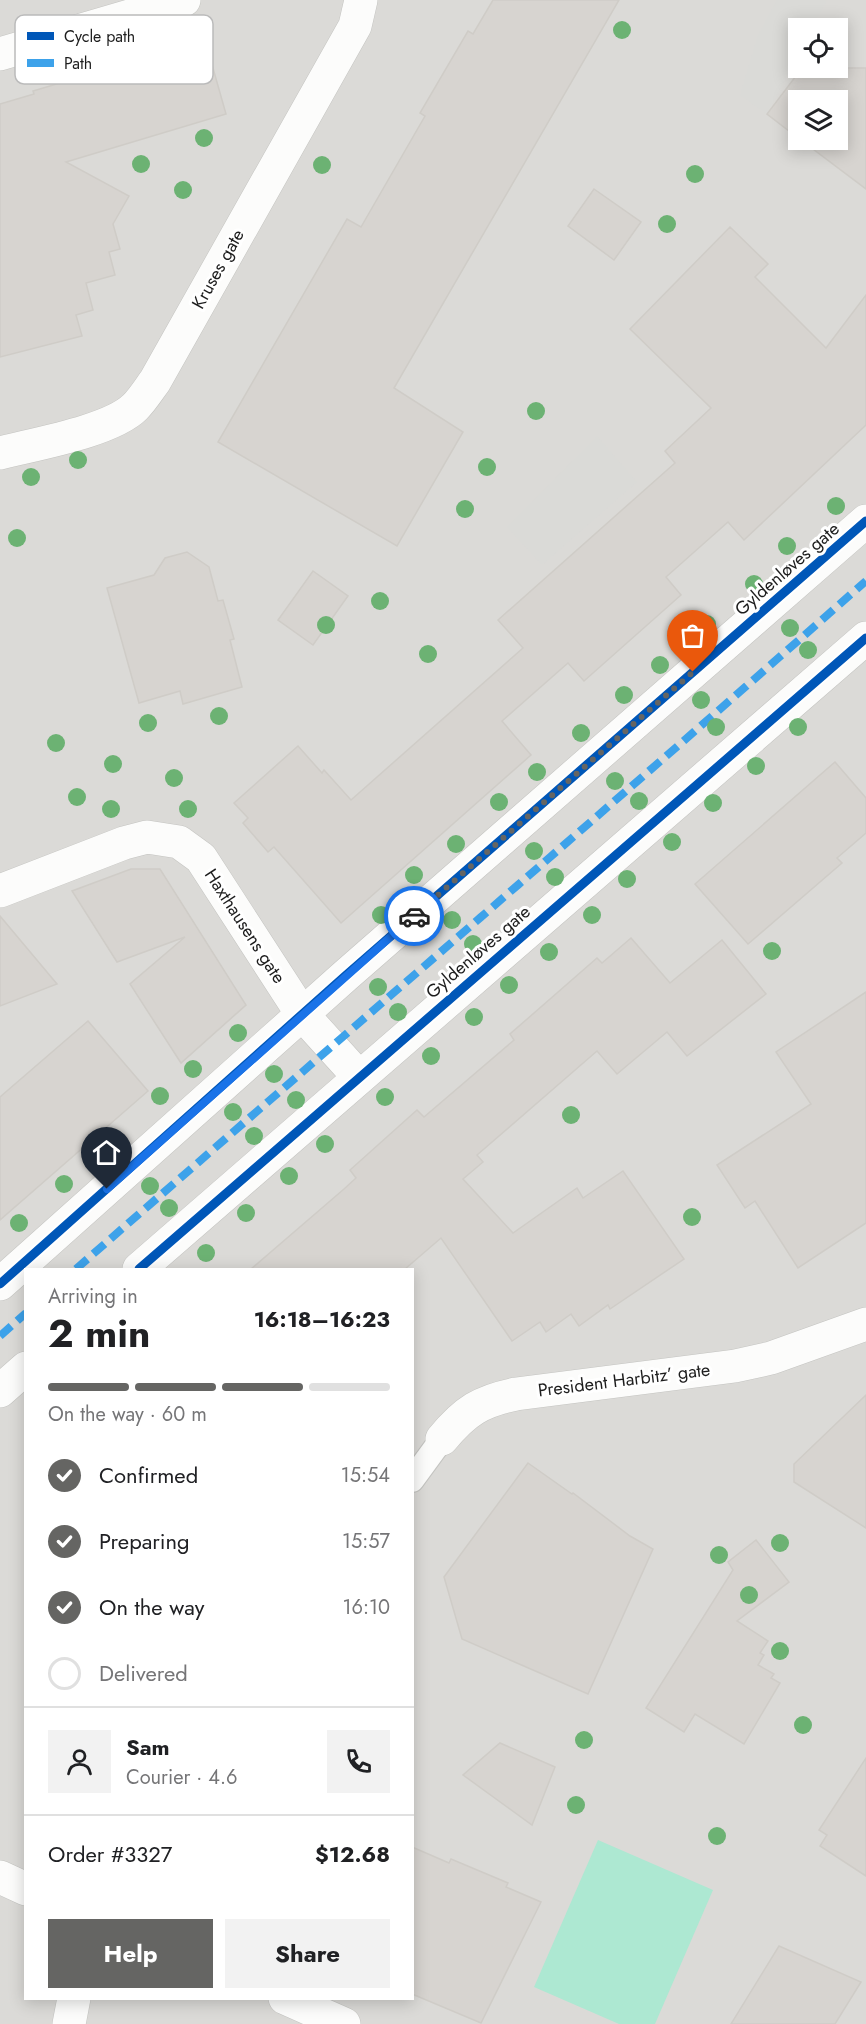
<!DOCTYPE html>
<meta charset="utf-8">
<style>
:root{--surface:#fff;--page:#f2f2f2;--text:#202124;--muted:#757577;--line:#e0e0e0;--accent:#656563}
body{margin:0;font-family:Jost,sans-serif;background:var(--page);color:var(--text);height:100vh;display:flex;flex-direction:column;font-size:22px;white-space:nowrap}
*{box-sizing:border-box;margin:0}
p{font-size:20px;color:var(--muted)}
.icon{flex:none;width:33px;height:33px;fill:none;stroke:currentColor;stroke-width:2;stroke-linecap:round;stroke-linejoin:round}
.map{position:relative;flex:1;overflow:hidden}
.sheet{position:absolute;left:24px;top:1268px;width:390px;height:732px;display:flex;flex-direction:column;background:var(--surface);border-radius:0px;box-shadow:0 3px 15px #0003}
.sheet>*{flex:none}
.buttons{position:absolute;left:788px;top:18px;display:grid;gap:12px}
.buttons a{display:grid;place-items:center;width:60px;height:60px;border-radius:0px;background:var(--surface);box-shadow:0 3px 15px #0003;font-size:30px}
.pin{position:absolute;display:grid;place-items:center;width:51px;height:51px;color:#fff;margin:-62px -26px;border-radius:50% 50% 50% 0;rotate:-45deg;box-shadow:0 0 6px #0007}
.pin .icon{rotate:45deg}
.courier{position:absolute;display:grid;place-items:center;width:60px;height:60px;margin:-30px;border:4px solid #1a73e8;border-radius:50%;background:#fff;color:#222;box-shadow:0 2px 8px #0007}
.head em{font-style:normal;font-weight:700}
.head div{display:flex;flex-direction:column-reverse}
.head{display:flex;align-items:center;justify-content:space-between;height:102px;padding:0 24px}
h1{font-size:39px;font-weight:700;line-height:45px}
.bar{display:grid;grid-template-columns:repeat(4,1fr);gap:9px 6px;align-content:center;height:72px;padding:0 24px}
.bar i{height:8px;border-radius:4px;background:var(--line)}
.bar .on{background:var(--accent)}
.bar p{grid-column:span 4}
.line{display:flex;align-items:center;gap:15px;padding:0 24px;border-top:2px solid var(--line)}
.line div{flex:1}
.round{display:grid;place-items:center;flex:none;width:63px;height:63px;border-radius:0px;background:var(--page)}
ol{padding:0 24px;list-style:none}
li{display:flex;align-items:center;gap:18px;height:66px}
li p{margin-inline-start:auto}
li .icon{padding:6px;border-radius:50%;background:var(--accent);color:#fff;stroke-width:4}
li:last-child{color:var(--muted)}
li i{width:33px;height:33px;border:3px solid var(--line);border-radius:50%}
.cta{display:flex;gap:12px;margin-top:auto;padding:12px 24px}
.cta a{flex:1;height:69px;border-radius:0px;background:var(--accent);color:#fff;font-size:24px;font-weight:700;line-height:69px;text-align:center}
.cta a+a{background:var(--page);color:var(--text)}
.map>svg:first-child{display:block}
</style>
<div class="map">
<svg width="866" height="2024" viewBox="0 0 866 2024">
<rect width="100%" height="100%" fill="#ecebe5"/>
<path fill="#dbdad7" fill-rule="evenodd" d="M0,0H866V2024H0ZM798,28H837V68H798ZM798,100H837V140H798ZM26,1269H412V1998H26Z"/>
<path fill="#ade8d2" d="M598,1840L713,1890L655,2024H619L534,1987Z"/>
<g fill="#dadad7">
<path d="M777,0H827L812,28H798V55L767,114L740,95L758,35Z"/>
<path d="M597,436L637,482L542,565L507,527Z"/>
</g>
<g fill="#d7d4d0" stroke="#cfccc7" stroke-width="1.5">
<path d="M493,0H619L394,388L463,432L397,546L218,442L347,219L361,227L425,116L420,113L468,31L473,34Z"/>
<path d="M205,40L226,114L66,162L129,196L113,224L120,249L109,252L115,275L86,283L93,310L76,315L82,336L0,357V104L34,94L33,91Z"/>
<path d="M802,68H866V189L801,140H837V100H798V138L767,114Z"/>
<path d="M594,189L641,222L614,260L568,226Z"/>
<path d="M730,227L768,264L755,277L826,348L866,295V425L744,540L728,522L666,577L681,595L584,681L568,663L502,721L531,755L341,923L274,847L268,852L243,823L248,818L234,803L298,746L322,773L324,770L351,800L523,648L498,620L675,463L665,451L711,408L630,329Z"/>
<path d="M187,552L209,567L218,601L223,600L234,639L230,640L242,687L183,704L180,691L139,703L107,588L154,575L165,558Z"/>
<path d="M313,571L348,596L313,645L278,620Z"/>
<path d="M835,762L866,798V833L837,858L842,863L748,944L695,884Z"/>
<path d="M131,869H160L246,1005L181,1063L130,984L185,937L117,962L72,891Z"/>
<path d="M0,916L57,984L0,1006Z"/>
<path d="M631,938L670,983L722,940L766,994L687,1056L667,1032L617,1074L597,1051L477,1155L483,1162L463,1179L513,1233L577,1188L583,1198L623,1171L684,1259L610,1309L608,1305L579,1326L571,1314L546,1332L540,1322L512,1341L441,1238L405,1269H251L344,1189L356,1178L350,1170L417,1110L424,1117L514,1040L510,1034L597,958L602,963Z"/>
<path d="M866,992V1223L798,1268L755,1201L745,1208L717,1165L811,1104L776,1052Z"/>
<path d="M88,1021L148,1091L0,1220V1097Z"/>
<path d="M866,1395V1528L794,1482V1464Z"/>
<path d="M528,1463L572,1494L573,1493L630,1536L653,1549L588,1694L462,1639L444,1577Z"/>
<path d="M756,1540L789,1582L737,1621L768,1641L760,1653L764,1655L758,1665L774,1674L771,1678L780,1683L744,1744L695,1714L684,1732L646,1708L733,1570L728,1562Z"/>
<path d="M500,1743L555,1767L532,1825L463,1775Z"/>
<path d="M866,1758V1876L820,1846L827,1835L819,1830Z"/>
<path d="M412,1847L449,1863L451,1859L508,1883L506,1887L541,1902L481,2023L412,1994Z"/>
<path d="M779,1946L861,1982L835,2024H731Z"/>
</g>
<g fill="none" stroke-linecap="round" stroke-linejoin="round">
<defs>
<path id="service" d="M412,1480L442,1439"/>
<g id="minor">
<path d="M0,54L184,0"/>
<path d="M0,453C35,444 111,431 135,407C143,399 149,389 155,381L355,26L361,0"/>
<path d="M0,891L124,843L147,837L179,842L201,858L302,1014L359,1077"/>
<path d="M139,1269L866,638"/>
<path d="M0,1284L345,976L866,521"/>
<path d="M0,1391L26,1368"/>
<path d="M442,1439C465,1411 481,1401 516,1394L735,1366L771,1358L866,1324"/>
<path d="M0,1877L26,1889"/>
<path d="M285,1998L344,2024"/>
<path d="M69,2024L74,1998"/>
</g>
</defs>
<use href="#service" stroke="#c4c4c1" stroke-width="26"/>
<use href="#minor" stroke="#c4c4c1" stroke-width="34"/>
<use href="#service" stroke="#fcfcfb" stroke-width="24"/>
<use href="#minor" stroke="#fcfcfb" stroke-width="33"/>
<g stroke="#3da2ea" stroke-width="8" stroke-dasharray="15 8" stroke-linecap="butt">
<path d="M76,1269C339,1039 604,812 866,581"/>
<path d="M0,1336L26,1313"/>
</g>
<defs>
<g id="cycleway">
<path d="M139,1269L866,638"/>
<path d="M0,1284L345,976L866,521"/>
</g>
</defs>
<use href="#cycleway" stroke="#fff" stroke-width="13"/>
<use href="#cycleway" stroke="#0057b8" stroke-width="9"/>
</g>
<g fill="#6cb273">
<circle cx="622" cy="30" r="9"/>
<circle cx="204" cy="138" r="9"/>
<circle cx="141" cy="164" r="9"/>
<circle cx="322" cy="165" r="9"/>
<circle cx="695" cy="174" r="9"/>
<circle cx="183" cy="190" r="9"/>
<circle cx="667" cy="224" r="9"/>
<circle cx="536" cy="411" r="9"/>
<circle cx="78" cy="460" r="9"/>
<circle cx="487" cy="467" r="9"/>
<circle cx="31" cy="477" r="9"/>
<circle cx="836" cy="506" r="9"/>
<circle cx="465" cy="509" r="9"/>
<circle cx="17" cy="538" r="9"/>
<circle cx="787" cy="546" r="9"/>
<circle cx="754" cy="584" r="9"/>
<circle cx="380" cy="601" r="9"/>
<circle cx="707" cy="624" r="9"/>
<circle cx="326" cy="625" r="9"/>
<circle cx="790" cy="628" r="9"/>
<circle cx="808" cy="650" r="9"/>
<circle cx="428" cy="654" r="9"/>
<circle cx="660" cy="665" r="9"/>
<circle cx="624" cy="695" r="9"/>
<circle cx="701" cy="700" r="9"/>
<circle cx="219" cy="716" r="9"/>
<circle cx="148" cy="723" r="9"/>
<circle cx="716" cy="727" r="9"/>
<circle cx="798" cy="727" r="9"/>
<circle cx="581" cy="733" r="9"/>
<circle cx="56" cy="743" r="9"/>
<circle cx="113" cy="764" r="9"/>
<circle cx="756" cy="766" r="9"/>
<circle cx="537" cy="772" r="9"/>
<circle cx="174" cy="778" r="9"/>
<circle cx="615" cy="781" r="9"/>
<circle cx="77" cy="797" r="9"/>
<circle cx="639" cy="801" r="9"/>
<circle cx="499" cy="802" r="9"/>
<circle cx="713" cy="803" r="9"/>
<circle cx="111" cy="809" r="9"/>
<circle cx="188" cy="809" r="9"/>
<circle cx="672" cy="842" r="9"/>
<circle cx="456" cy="844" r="9"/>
<circle cx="534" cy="851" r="9"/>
<circle cx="414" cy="875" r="9"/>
<circle cx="555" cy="877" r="9"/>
<circle cx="627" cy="879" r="9"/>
<circle cx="381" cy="915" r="9"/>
<circle cx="592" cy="915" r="9"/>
<circle cx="452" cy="920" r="9"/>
<circle cx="473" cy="944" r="9"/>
<circle cx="772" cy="951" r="9"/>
<circle cx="549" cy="952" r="9"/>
<circle cx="509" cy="985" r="9"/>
<circle cx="378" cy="987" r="9"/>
<circle cx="398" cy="1012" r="9"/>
<circle cx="474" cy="1017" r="9"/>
<circle cx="238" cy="1033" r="9"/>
<circle cx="431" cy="1056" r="9"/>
<circle cx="193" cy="1069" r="9"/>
<circle cx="274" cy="1074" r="9"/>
<circle cx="160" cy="1096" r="9"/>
<circle cx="385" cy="1097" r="9"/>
<circle cx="296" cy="1100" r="9"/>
<circle cx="233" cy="1112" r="9"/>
<circle cx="571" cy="1115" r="9"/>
<circle cx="254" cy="1136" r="9"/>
<circle cx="114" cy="1141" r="9"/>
<circle cx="325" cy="1144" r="9"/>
<circle cx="289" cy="1176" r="9"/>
<circle cx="64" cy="1184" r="9"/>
<circle cx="150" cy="1186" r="9"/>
<circle cx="169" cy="1208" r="9"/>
<circle cx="246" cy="1213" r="9"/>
<circle cx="692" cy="1217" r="9"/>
<circle cx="19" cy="1223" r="9"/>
<circle cx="206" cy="1253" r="9"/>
<circle cx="780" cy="1543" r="9"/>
<circle cx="719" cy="1555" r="9"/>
<circle cx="749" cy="1595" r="9"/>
<circle cx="780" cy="1651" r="9"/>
<circle cx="803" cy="1725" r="9"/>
<circle cx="584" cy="1740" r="9"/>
<circle cx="576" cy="1805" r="9"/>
<circle cx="717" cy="1836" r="9"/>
</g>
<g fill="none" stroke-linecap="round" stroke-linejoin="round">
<path stroke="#656563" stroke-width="6" stroke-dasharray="0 10.8" d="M414,916L693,672"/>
<path stroke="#1a73e8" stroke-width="8" d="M107,1189L414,916"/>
</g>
<g text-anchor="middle" stroke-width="6" stroke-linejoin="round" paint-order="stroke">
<g font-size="18" fill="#1d1d1d" stroke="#fff">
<text transform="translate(218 269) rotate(-61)" y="6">Kruses gate</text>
<text transform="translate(787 569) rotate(-41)" y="6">Gyldenløves gate</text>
<text transform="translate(245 926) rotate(57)" y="6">Haxthausens gate</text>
<text transform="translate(478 952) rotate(-41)" y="6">Gyldenløves gate</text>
<text transform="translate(624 1380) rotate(-7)" y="6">President Harbitz’ gate</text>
</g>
</g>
<rect x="15" y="15" width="198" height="69" rx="9" fill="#fff" stroke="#bbb" stroke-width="1.5"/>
<rect x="27" y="32" width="27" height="8" fill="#0057b8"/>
<rect x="27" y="59" width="27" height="8" fill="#3da2ea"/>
<g font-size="16" fill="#1d1d1d">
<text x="64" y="42">Cycle path</text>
<text x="64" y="69">Path</text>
</g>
</svg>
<div class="buttons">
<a><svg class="icon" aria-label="locate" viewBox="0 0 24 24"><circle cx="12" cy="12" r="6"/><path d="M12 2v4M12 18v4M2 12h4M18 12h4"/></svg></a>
<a><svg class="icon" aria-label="layers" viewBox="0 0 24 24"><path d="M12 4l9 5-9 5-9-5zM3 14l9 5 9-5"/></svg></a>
</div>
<div class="pin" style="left:693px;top:672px;background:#ea580c"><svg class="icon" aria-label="bag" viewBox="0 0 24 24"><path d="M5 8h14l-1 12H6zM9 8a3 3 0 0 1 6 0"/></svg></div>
<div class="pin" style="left:107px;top:1189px;background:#1f2937"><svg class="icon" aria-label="home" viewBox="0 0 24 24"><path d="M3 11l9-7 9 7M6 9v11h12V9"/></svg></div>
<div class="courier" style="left:414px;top:916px"><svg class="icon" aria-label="car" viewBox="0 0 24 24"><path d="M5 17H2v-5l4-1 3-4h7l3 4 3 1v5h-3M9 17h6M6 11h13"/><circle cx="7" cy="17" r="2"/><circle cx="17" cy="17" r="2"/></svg></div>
<section class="sheet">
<div class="head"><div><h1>2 min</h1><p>Arriving in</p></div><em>16:18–16:23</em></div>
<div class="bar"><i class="on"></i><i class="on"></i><i class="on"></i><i></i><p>On the way · 60 m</p></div>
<ol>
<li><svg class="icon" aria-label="check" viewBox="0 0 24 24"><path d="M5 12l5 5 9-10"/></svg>Confirmed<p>15:54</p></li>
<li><svg class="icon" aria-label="check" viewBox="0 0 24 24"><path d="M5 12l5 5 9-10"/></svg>Preparing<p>15:57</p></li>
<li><svg class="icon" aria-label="check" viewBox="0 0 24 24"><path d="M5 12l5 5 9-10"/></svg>On the way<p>16:10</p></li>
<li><i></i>Delivered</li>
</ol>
<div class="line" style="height:108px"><a class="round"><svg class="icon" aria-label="person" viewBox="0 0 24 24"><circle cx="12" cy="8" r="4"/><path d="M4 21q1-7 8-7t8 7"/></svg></a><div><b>Sam</b><p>Courier · 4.6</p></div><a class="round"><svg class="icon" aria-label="phone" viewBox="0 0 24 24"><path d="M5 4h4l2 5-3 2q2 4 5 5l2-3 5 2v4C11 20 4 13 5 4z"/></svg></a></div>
<div class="line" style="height:78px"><div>Order #3327</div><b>$12.68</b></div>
<div class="cta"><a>Help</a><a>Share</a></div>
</section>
</div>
